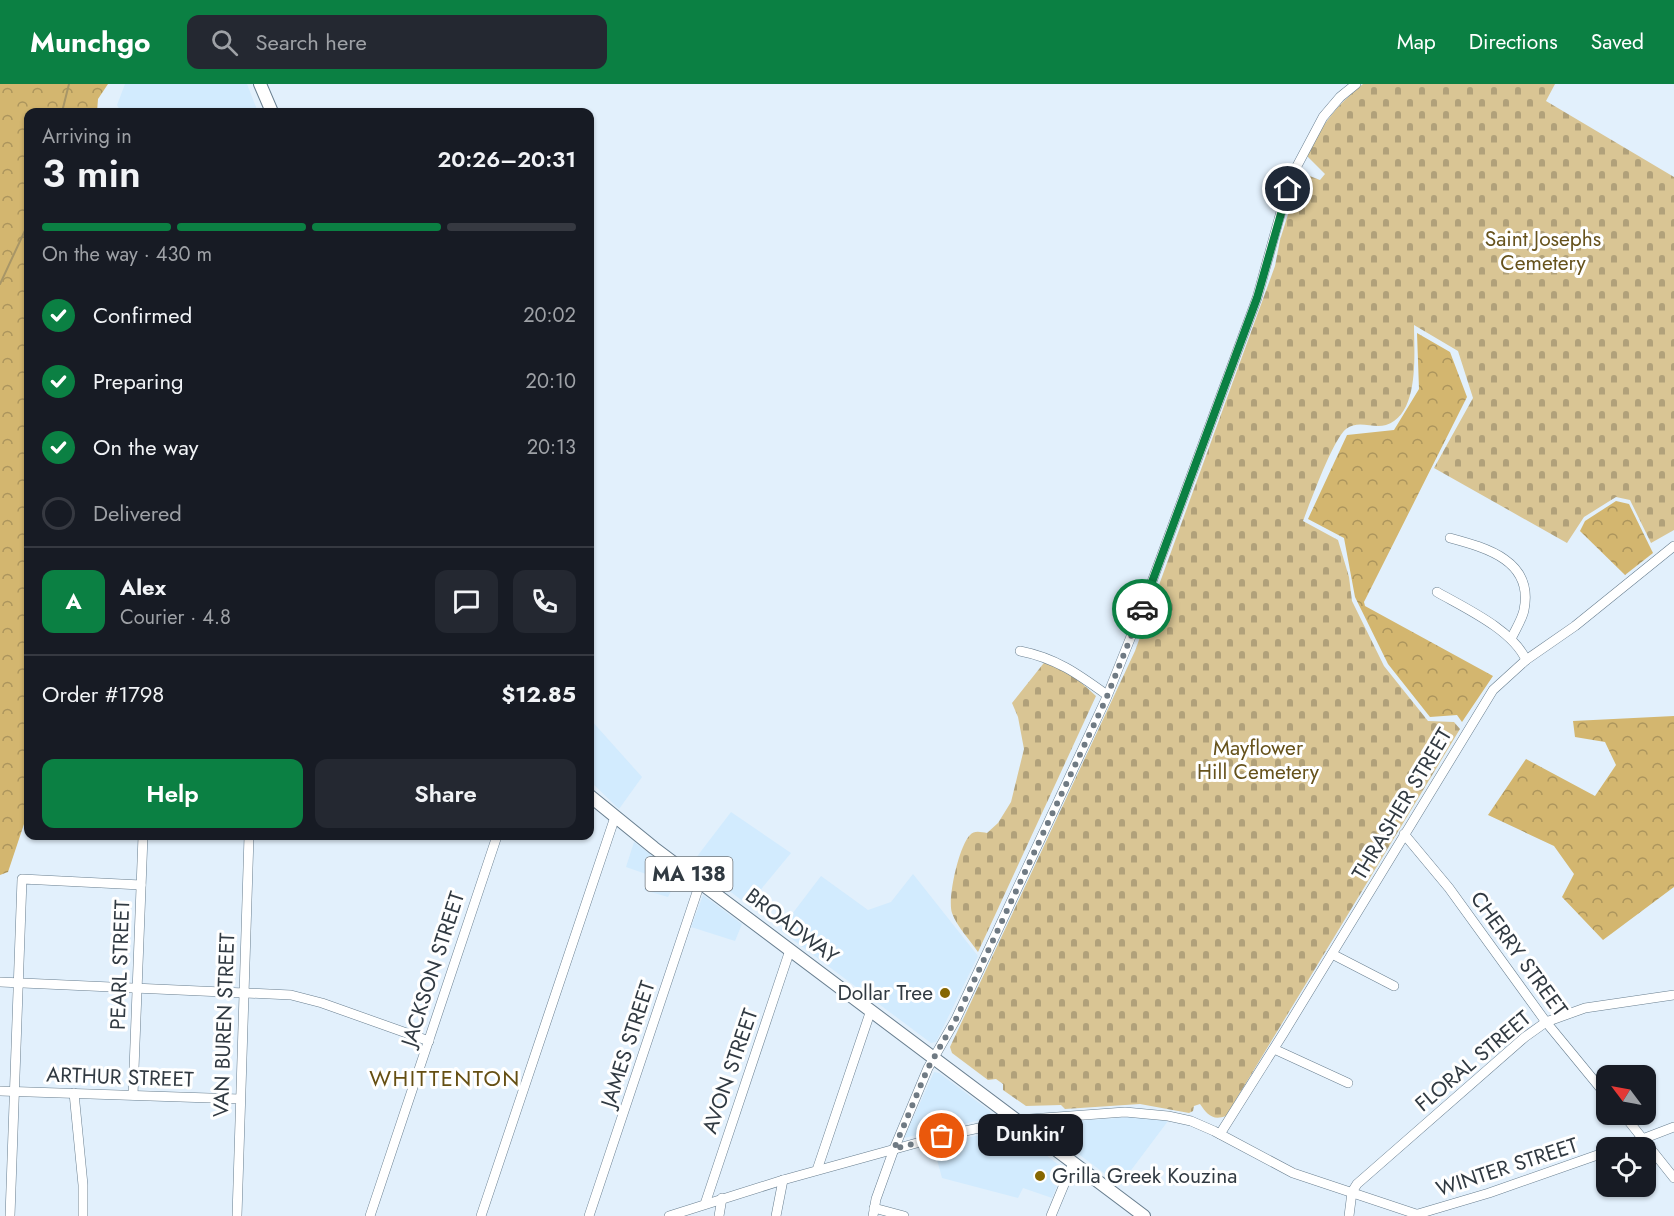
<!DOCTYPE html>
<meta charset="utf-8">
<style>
:root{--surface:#171b24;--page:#242831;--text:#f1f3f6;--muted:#9ea1a6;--line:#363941;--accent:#0b8043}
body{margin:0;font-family:Jost,sans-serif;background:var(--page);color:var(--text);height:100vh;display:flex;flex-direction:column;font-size:22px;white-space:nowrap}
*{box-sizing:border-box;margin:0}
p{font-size:20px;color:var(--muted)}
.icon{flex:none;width:33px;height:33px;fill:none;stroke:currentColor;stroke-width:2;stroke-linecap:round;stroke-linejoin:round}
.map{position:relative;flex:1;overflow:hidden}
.panel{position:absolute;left:24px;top:24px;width:570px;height:732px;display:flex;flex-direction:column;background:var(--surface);border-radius:12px;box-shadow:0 2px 4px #0004}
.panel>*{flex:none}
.needle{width:39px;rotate:302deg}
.buttons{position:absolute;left:1596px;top:981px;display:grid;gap:12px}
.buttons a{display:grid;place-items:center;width:60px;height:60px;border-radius:12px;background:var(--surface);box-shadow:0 2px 4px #0004;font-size:30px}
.pin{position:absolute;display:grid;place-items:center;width:51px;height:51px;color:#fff;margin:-26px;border:3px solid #fff;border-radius:50%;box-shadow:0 2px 6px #0007}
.courier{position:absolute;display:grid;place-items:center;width:60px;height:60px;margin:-30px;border:4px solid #0b8043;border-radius:50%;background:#fff;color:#222;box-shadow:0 2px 8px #0007}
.bubble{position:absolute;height:42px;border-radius:12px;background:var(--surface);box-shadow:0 2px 4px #0004;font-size:20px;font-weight:600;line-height:42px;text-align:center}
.overview em{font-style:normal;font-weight:600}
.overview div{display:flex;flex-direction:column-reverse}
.overview{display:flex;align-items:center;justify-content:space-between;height:102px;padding:0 18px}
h1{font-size:39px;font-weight:600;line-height:45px}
.bar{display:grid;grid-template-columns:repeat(4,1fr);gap:9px 6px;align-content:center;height:72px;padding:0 18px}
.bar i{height:8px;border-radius:4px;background:var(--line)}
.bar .active{background:var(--accent)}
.bar p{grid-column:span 4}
.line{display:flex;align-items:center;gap:15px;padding:0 18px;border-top:2px solid var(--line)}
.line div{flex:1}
.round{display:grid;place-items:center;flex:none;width:63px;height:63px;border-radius:12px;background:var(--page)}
ol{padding:0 18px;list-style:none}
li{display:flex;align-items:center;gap:18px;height:66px}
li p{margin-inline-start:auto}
li .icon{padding:6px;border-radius:50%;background:var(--accent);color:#fff;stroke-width:4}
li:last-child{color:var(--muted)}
li i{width:33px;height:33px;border:3px solid var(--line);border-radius:50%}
.cta{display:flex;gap:12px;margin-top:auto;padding:12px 18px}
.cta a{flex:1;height:69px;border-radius:12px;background:var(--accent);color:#fff;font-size:24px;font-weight:600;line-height:69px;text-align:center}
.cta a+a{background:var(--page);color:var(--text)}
header{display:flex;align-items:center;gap:36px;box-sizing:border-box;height:84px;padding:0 30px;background:var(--accent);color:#fff}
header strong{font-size:28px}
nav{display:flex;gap:33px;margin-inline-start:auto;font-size:21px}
.search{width:420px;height:54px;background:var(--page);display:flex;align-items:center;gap:15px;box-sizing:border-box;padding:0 21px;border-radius:12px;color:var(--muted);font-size:22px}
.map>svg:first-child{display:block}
</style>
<header>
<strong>Munchgo</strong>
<div class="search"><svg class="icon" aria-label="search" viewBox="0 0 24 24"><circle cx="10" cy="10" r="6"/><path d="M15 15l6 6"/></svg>Search here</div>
<nav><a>Map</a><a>Directions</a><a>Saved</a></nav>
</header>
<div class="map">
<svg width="1674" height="1132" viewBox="0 0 1674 1132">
<defs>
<pattern id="forest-crowns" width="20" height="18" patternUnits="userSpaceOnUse" patternTransform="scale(1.5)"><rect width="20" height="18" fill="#d3b66f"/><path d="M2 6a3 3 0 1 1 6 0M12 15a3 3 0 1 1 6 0" fill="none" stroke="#ac955d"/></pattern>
<pattern id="cemetery-stones" width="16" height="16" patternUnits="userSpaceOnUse" patternTransform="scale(1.5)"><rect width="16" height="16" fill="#d9c594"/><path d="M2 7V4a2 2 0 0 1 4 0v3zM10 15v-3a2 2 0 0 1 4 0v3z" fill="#b1a17a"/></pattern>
</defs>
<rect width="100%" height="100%" fill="#e2f0fc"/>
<g fill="#d2ebfe">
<path d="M125,0H247L258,28H121L117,21Z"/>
<path d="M590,635L642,693L619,725L590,697Z"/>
<path d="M731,728L791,769L748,821L692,779Z"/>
<path d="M634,758L679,792L668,813L644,806L649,791L626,783Z"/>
<path d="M913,790L978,872L936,958L931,959L780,846L821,792L868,826L891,818Z"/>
<path d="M703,811L742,840L735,857L691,843Z"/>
<path d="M934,988L939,989L990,1027L991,1032L989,1034L904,1054Z"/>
<path d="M1132,1033L1168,1037L1120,1101L1045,1045L1043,1042L1046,1039Z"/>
<path d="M1015,1047L1064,1085L1052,1114L1023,1104L1018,1114L942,1094L933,1061L975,1052Z"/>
</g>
<g fill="url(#forest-crowns)">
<path d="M0,0H108L98,15L97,28H28V737H25L8,788L0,791Z"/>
<path d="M1417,249L1450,268L1467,313L1364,518L1365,522L1493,592L1462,638L1457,631L1430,633L1388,580L1355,513L1344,454L1308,435L1347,351L1394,346L1419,305Z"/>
<path d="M1616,417L1629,420L1653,469L1625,491L1580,447L1585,437Z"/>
<path d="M1674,632V803L1603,856L1562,813L1574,790L1554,762L1488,731L1526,675L1595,712L1616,681L1605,658L1575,653L1573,637Z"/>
</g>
<g fill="url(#cemetery-stones)">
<path d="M1363,0H1555L1546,17L1674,93V446L1651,459L1630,416L1616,413L1584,433L1567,459L1434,384L1473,314L1458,267L1414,241C1414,269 1420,330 1386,341C1372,345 1359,335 1346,345C1333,355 1310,419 1303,437L1338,456L1349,493L1352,517L1384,582L1428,637L1454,638L1460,645L1226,1032C1212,1037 1207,1030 1200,1020L1194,1022L1193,1027L1189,1029L1140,1020L1065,1025L1061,1021L1026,1022L1003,1006V1000L996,995L988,996L952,969L950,963L1135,567L1275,182L1280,156L1300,92L1307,91L1320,96L1325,90L1308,73V69C1324,38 1336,22 1363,0Z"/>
<path d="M1047,575L1065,584L1096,612L978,868C970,856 957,843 952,829C947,815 959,762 970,751C974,746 981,748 987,749L998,739L1011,718L1024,665L1018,633L1012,619Z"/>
</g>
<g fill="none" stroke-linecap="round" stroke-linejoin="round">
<g stroke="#a89667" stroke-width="2">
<path d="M62,28L69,0"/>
<path d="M0,200L28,140"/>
</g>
<defs>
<g id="minor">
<path d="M1450,454C1487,464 1534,477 1524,526C1522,536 1515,546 1511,555"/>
<path d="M1437,508C1465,524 1513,546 1526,576"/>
<path d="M1020,567C1056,574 1078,590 1107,611"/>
<path d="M1404,750L1449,804L1546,938L1606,1011"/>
<path d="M1332,870L1394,902"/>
<path d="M0,898L291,911L322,919L429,957"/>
<path d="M1274,965L1348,999"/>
<path d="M0,1007L240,1015"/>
<path d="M74,1009L83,1101V1132"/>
<path d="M133,1011L143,752"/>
<path d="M1623,1030L1674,1094"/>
<path d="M1220,1050L1283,950L1493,606L1526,576L1575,542L1674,462"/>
<path d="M1619,1064L1674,1043"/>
<path d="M817,1086L871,926"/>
<path d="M705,1120L790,866"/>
<path d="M874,1124L904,1132"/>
<path d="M1418,1130L1489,1109L1606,1068"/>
<path d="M10,1132L22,795L141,801"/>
<path d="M237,1132L249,752"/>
<path d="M370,1132L497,752"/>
<path d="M481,1132L615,733"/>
<path d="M589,1132L700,799"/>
<path d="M669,1132L783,1096L942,1052L1016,1036L1125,1028L1168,1032L1191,1037L1214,1047L1293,1089L1422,1132"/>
<path d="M719,1132L722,1114"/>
<path d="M776,1132L783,1096"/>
<path d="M873,1132L876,1115L894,1065L928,984L956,935L988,867L1106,615L1140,530L1257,214L1284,117L1297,82L1323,33L1340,13L1356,0"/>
<path d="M1051,1132L1073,1079"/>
<path d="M1349,1132L1352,1108L1357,1100L1525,953L1546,938L1585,924L1674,911"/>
</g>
<g id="major">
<path d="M260,0L272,28"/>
<path d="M590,712L654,764L1144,1132"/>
</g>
</defs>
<use href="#minor" stroke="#687e8f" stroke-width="10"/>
<use href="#major" stroke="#687e8f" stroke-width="14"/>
<use href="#minor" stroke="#fff" stroke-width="9"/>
<use href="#major" stroke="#fff" stroke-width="12"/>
</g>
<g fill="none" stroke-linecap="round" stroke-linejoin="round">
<path stroke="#6f7a83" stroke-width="6" stroke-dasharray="0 10.8" d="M942,1052L894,1065L928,984L956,935L988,867L1106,615L1142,525"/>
<path stroke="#0b8043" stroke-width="8" d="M1142,525L1257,214L1288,105"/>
</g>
<g fill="#866701" stroke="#fff" stroke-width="2">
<circle cx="945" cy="909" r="6"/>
<circle cx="1040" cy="1092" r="6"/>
</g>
<g text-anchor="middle" stroke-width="6" stroke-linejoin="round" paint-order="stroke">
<rect fill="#fff" stroke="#6f757b" stroke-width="1.5" x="645.5" y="773" width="87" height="34" rx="4.5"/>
<g font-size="20" font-weight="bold" fill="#313a42">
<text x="689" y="797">MA 138</text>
</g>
<g font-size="21" fill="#66521c" stroke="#fff">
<text x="1543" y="162">Saint Josephs<tspan x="1543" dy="24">Cemetery</tspan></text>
<text x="1258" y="671">Mayflower<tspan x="1258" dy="24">Hill Cemetery</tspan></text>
</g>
<g font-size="21" fill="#313a42" stroke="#fff">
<text transform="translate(1402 720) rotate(-59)" y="7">THRASHER STREET</text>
<text transform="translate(792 842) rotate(37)" y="7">BROADWAY</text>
<text transform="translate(1519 870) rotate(54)" y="7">CHERRY STREET</text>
<text transform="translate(120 881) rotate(-88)" y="7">PEARL STREET</text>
<text transform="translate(433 885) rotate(-72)" y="7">JACKSON STREET</text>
<text transform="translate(224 941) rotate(-88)" y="7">VAN BUREN STREET</text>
<text transform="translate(628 960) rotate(-72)" y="7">JAMES STREET</text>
<text transform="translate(1473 977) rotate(-40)" y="7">FLORAL STREET</text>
<text transform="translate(730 987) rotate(-71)" y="7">AVON STREET</text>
<text transform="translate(120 993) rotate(2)" y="7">ARTHUR STREET</text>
<text transform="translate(1507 1083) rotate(-18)" y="7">WINTER STREET</text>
</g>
<g font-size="21" fill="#313a42" stroke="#fff" text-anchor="end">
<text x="933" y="916">Dollar Tree</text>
<text x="1052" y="1099" text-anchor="start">Grilla Greek Kouzina</text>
</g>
<g font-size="22" letter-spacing="1.5" fill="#654f13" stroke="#fff">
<text x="445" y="1002">WHITTENTON</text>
</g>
</g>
</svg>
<div class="buttons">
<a><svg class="needle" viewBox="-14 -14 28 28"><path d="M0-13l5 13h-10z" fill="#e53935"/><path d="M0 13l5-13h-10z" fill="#9ea1a6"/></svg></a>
<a><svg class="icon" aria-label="locate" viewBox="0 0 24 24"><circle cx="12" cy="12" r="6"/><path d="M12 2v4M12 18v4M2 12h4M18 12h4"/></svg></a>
</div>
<div class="pin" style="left:942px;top:1052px;background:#ea580c"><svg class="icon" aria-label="bag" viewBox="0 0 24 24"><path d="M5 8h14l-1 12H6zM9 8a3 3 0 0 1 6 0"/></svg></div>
<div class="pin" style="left:1288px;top:105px;background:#1f2937"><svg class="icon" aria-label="home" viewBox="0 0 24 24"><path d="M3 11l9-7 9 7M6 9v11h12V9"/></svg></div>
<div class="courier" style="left:1142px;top:525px"><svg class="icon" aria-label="car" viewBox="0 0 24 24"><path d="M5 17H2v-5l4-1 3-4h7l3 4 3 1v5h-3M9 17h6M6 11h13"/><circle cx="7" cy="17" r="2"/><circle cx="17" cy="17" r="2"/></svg></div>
<div class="bubble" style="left:978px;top:1030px;width:105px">Dunkin'</div>
<section class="panel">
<div class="overview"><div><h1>3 min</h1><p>Arriving in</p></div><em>20:26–20:31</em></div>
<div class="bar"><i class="active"></i><i class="active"></i><i class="active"></i><i></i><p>On the way · 430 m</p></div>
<ol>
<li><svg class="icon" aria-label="check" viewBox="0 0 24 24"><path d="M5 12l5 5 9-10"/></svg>Confirmed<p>20:02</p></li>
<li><svg class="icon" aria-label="check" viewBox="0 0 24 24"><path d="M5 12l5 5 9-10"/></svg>Preparing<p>20:10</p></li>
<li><svg class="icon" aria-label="check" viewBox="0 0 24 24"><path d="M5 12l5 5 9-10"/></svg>On the way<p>20:13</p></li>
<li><i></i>Delivered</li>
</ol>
<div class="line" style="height:108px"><b class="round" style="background:var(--accent);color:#fff">A</b><div><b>Alex</b><p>Courier · 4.8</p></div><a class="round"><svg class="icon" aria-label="chat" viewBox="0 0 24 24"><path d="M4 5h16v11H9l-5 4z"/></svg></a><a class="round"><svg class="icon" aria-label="phone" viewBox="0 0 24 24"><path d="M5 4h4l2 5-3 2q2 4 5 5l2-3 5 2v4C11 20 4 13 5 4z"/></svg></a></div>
<div class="line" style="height:78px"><div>Order #1798</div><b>$12.85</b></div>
<div class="cta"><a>Help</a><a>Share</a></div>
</section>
</div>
